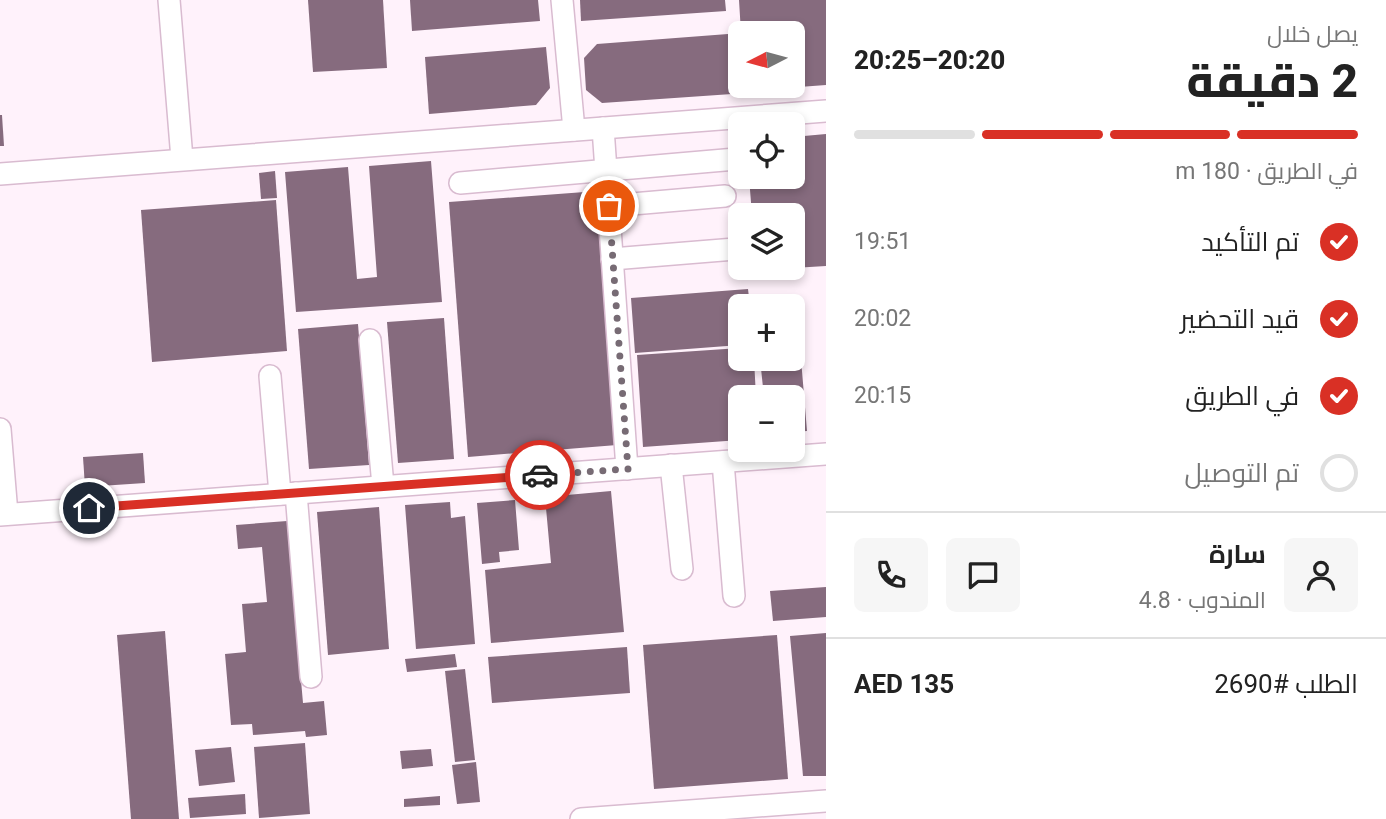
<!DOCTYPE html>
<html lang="ar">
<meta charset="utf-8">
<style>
:root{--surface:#fff;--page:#f6f6f6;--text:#222;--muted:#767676;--line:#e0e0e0;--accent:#d93025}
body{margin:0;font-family:Roboto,Cairo,sans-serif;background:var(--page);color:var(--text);direction:rtl;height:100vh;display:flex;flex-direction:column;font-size:26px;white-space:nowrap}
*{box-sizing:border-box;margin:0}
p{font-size:23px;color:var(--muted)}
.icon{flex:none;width:38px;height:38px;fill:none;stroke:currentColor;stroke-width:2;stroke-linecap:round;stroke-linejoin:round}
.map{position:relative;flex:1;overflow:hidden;direction:ltr}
.sheet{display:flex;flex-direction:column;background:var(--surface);width:560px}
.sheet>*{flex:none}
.needle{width:46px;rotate:264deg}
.buttons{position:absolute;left:728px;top:21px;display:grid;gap:14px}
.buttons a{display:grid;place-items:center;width:77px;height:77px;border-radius:10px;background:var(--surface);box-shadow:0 4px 10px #0003;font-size:35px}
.pin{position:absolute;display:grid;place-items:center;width:60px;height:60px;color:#fff;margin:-30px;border:4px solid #fff;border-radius:50%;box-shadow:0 2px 7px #0007}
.courier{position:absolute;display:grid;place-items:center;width:70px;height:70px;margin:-35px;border:5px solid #d93025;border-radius:50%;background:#fff;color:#222;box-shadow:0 2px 9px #0007}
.headline em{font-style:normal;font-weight:800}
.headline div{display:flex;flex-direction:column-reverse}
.headline{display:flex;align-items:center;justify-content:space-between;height:119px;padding:0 28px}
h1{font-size:46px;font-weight:800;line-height:52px}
.bar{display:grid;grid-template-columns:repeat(4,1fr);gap:10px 7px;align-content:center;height:84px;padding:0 28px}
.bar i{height:9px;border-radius:5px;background:var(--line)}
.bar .on{background:var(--accent)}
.bar p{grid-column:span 4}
.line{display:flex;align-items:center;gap:18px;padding:0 28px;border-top:2px solid var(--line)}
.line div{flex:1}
.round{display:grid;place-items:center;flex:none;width:74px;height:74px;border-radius:10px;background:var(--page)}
ol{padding:0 28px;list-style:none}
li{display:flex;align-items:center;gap:21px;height:77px}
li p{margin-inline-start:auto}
li .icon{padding:7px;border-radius:50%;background:var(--accent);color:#fff;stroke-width:4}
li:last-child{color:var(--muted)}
li i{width:38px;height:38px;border:4px solid var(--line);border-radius:50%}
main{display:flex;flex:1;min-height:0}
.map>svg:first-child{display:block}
</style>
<main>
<section class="sheet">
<div class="headline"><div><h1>2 دقيقة</h1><p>يصل خلال</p></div><em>20:20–20:25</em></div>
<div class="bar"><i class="on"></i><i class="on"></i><i class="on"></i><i></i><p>في الطريق · 180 m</p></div>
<ol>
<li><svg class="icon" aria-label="check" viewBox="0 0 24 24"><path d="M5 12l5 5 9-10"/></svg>تم التأكيد<p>19:51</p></li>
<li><svg class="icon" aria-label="check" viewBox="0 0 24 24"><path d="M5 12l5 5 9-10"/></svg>قيد التحضير<p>20:02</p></li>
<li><svg class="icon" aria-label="check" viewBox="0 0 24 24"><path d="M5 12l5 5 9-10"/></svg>في الطريق<p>20:15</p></li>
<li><i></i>تم التوصيل</li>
</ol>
<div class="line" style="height:126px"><a class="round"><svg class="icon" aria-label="person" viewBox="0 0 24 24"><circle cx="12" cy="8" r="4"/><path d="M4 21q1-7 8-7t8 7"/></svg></a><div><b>سارة</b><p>المندوب · 4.8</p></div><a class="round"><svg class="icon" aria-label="chat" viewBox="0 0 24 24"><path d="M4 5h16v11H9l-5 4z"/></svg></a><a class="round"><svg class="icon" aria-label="phone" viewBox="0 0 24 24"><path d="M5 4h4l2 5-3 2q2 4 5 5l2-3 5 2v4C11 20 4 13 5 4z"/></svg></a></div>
<div class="line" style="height:91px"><div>الطلب #2690</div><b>AED 135</b></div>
</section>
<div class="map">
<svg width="826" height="819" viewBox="0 0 826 819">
<rect width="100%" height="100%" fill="#fff2fb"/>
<g fill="#866b7e">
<path d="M308,0H383L387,68L313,72Z"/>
<path d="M410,0H538L540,21L412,31Z"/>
<path d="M580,0H725L726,11L581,21Z"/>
<path d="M739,0H826V85L746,91L745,86H793V33H741Z"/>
<path d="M728,34L732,94L602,103L586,90L584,58L597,44Z"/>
<path d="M546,47L550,88L536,105L429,114L425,57Z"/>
<path d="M0,115H2L4,146H0Z"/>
<path d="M826,134V266L793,268V215H752L749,177H793V137Z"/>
<path d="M431,161L442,302L296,312L285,172L348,167L357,279L377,277L369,166Z"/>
<path d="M275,171L277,198L261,199L259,173Z"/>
<path d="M598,191L617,445L468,457L449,202Z"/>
<path d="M276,200L287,351L152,362L141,210Z"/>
<path d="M748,289L750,306H740V345L635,353L631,298Z"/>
<path d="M444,318L454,459L398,463L387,322Z"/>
<path d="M358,324L369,465L309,469L298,329Z"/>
<path d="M800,347L807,431L793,432V397H764L760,359H793V348Z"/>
<path d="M740,348V359H754L756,397H740V440L643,447L637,355Z"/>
<path d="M143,453L145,483L85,487L83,457Z"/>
<path d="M611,491L624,632L491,643L485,570L551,563L545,497Z"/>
<path d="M515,500L519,550L499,552L500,562L482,564L477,503Z"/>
<path d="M450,502L451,518L465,516L475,644L416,649L405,505Z"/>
<path d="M379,507L389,649L328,655L317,512Z"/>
<path d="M287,521L303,703L324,701L327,735L306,737L305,731L253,735L252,724L231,725L225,654L246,652L242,604L267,602L262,547L238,549L236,525Z"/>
<path d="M826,587V617L773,621L770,591Z"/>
<path d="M165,631L179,819H131L117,635Z"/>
<path d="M826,633V776H803L790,636Z"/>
<path d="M777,635L788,779L654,789L643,645Z"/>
<path d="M627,647L630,693L492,703L488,657Z"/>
<path d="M455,654L457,667L407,672L405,659Z"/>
<path d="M465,669L475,760L455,762L445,671Z"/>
<path d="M305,743L310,814L259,818L254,747Z"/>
<path d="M231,747L235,782L199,786L195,750Z"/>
<path d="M431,749L433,766L402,769L400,751Z"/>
<path d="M476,762L480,802L457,804L452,765Z"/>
<path d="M245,794L246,814L190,818L188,798Z"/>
<path d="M440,796V805L404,807V799Z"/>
</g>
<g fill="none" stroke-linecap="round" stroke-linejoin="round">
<defs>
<g id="minor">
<path d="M169,0L182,159"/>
<path d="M562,0L574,130"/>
<path d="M603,128L627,469"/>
<path d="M0,174L826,111"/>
<path d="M460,183L736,159"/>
<path d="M609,206L725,196"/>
<path d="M612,259L735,249"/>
<path d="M370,340L383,486"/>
<path d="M270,376L280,494"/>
<path d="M0,429L7,514"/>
<path d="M723,462L734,596"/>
<path d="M671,465L682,569"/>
<path d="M296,493L311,677"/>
<path d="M0,515L826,454"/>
<path d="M581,819L826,801"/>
</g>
</defs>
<use href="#minor" stroke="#d9bbd0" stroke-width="24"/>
<use href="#minor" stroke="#fff" stroke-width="21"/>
</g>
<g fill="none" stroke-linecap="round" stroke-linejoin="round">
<path stroke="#776b74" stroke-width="7" stroke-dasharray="0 12.6" d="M540,475L628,469L609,206"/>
<path stroke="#d93025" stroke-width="9" d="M89,508L540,475"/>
</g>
</svg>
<div class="buttons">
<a><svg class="needle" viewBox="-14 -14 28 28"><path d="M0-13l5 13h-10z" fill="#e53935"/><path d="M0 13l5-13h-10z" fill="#767676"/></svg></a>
<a><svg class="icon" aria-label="locate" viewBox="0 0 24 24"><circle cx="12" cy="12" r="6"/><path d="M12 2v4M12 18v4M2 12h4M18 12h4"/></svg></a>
<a><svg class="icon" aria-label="layers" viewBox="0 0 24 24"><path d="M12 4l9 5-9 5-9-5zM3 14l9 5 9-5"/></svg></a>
<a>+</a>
<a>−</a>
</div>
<div class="pin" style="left:609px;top:206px;background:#ea580c"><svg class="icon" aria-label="bag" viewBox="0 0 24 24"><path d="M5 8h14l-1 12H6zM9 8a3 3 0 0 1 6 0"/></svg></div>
<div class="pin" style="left:89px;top:508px;background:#1f2937"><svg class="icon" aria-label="home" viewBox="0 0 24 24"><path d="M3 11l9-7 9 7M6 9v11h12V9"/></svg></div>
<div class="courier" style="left:540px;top:475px"><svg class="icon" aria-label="car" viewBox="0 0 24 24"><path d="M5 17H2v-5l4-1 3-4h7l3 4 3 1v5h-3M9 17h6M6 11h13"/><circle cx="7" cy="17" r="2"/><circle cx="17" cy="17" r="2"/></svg></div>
</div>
</main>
